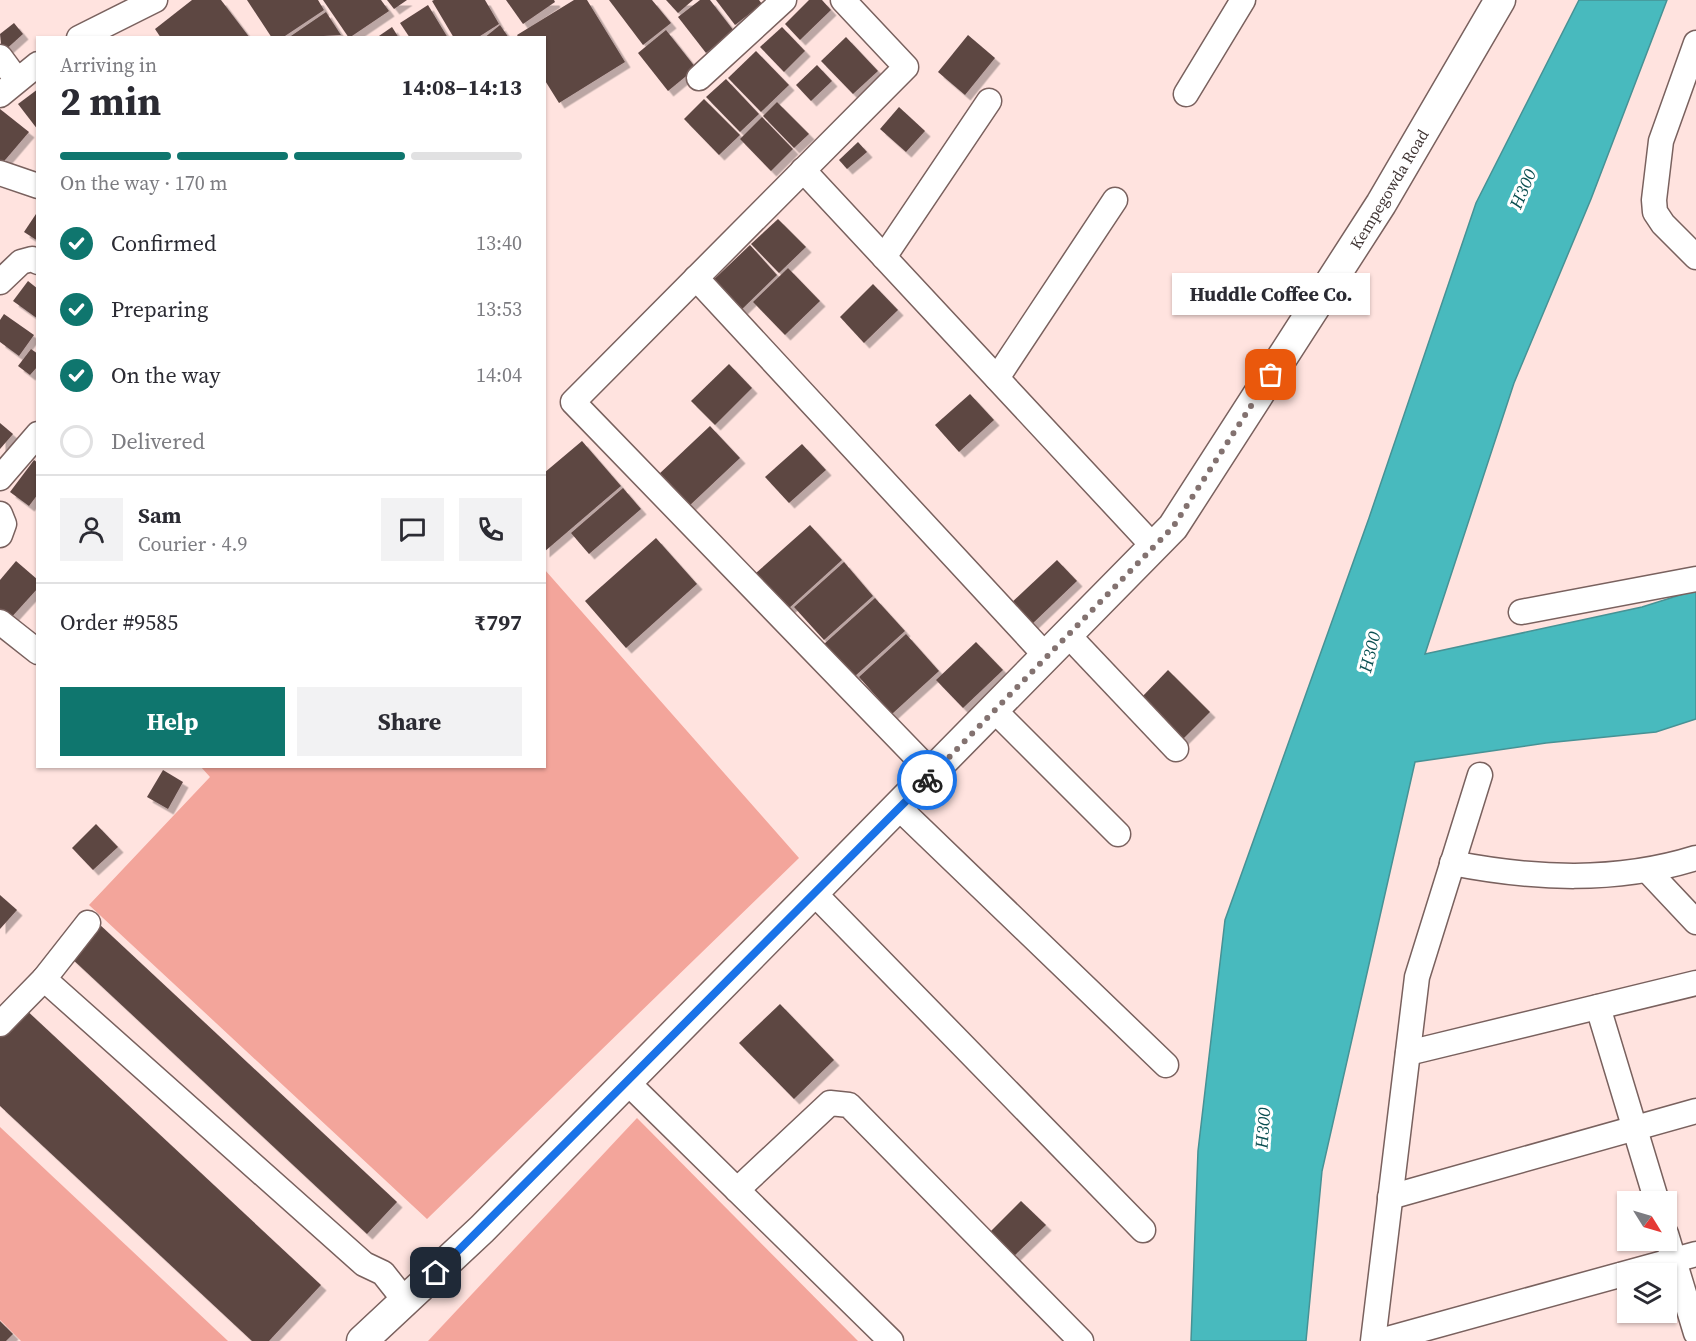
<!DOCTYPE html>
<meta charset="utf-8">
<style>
:root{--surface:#fff;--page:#f2f2f3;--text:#2b2b33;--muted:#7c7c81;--line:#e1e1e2;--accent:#0f766e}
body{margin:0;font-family:"Source Serif 4",serif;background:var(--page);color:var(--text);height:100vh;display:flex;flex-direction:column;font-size:22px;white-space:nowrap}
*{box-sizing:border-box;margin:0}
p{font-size:20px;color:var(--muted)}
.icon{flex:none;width:33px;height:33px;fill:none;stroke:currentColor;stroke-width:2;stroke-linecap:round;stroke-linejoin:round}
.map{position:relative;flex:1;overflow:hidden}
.panel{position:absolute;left:36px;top:36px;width:510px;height:732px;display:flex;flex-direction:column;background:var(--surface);border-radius:0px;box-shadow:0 2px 4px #0004}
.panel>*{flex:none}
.needle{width:39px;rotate:127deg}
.controls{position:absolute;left:1617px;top:1191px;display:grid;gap:12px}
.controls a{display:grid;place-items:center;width:60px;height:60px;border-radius:0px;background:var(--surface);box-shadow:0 2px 4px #0004;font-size:30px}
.pin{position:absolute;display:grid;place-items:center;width:51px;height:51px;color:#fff;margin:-26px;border-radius:12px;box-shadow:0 3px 9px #0006}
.courier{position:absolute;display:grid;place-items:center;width:60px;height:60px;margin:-30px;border:4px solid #1a73e8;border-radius:50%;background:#fff;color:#222;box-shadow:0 2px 8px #0007}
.bubble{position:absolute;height:42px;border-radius:0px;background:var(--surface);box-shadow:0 2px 4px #0004;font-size:20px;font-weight:700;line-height:42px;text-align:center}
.overview em{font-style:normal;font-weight:700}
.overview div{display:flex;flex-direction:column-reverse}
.overview{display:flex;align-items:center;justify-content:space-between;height:102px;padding:0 24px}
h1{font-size:39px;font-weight:700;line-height:45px}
.bar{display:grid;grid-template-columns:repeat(4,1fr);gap:9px 6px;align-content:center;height:72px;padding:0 24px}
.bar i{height:8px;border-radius:4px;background:var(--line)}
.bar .selected{background:var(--accent)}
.bar p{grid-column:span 4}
.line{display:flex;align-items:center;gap:15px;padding:0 24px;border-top:2px solid var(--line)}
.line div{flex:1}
.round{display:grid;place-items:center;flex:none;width:63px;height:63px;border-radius:0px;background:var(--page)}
ol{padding:0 24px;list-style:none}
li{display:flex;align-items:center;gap:18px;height:66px}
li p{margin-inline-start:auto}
li .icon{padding:6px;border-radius:50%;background:var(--accent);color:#fff;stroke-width:4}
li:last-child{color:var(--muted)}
li i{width:33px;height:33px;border:3px solid var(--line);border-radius:50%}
.button{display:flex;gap:12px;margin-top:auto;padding:12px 24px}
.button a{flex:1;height:69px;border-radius:0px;background:var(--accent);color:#fff;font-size:24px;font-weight:700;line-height:69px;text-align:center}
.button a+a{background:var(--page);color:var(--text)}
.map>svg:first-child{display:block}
</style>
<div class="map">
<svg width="1696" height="1341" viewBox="0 0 1696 1341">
<defs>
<filter id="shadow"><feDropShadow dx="5.5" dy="5.5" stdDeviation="0" flood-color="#0004"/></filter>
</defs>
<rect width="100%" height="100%" fill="#ffe3df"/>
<g fill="#f3a59b">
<path d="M545,570L799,858L427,1219L89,905L210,777L201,767L544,766Z"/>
<path d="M637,1118L858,1341H428Z"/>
<path d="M0,1127L228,1341H21L0,1320Z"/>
</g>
<path fill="#48babe" stroke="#469295" stroke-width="1.5" d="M1579,0H1667L1591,199L1514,383L1425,654L1642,607L1696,590V719L1656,732L1546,743L1415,762L1322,1171L1306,1341H1191L1198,1151L1225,920L1369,518L1476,203Z"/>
<g fill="#5d4643" filter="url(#shadow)">
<path d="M192,0H221L250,38H161L155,29Z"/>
<path d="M247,0H318L324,10L282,38H272Z"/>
<path d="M323,0H381L389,11L349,38Z"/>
<path d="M387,0H407L394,9Z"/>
<path d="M434,0H485L499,24L477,38H454L432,1Z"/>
<path d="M506,0H554L555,2L523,24Z"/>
<path d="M574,0H587L625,62L559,103L544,79V38H519L517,35Z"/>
<path d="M609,0H652L671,23L643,45Z"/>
<path d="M666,0H693L678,13Z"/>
<path d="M700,0H710L734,31L706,53L678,17Z"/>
<path d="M716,0H759L762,4L735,25Z"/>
<path d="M809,0H822L831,10L800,40L785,24Z"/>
<path d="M428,5L448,38H410L400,23Z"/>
<path d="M326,12L341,35L288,38Z"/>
<path d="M14,23L23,34L2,53L0,34Z"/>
<path d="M500,25L509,38H484Z"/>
<path d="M392,27L399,38H376Z"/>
<path d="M782,27L805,51L784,72L760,47Z"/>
<path d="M666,30L696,68L668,91L638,53Z"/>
<path d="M968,35L995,58L965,95L938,72Z"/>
<path d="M846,37L878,71L853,94L821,61Z"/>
<path d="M756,51L789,85L761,112L728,78Z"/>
<path d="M817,65L832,81L811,101L796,85Z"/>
<path d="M726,79L759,114L740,132L706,97Z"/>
<path d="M38,89V130L18,104Z"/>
<path d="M704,99L740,135L719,155L684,119Z"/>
<path d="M777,102L809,134L794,148L763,116Z"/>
<path d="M899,107L925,131L906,152L880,129Z"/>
<path d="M0,109L29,132L0,166Z"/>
<path d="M762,117L793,149L771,171L740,139Z"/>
<path d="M858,142L867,152L847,169L839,160Z"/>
<path d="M38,211V241L24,232Z"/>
<path d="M778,219L806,247L779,273L751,244Z"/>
<path d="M750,245L777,275L736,315L708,285Z"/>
<path d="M788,268L820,301L785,335L753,302Z"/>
<path d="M28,281L38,289V319L13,301Z"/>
<path d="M873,284L898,310L864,343L840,317Z"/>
<path d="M4,314L34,335L19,356L0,342V320Z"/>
<path d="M31,349L38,354V366L30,375L18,366Z"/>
<path d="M729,364L752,388L715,425L691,401Z"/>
<path d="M970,394L994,420L959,452L935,425Z"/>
<path d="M0,423L13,434L0,449Z"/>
<path d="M710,426L740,458L688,507L658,475Z"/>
<path d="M582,441L621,486L544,552V473Z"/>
<path d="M802,444L826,470L789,503L765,477Z"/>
<path d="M34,460L38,463V494L29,506L10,492Z"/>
<path d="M623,488L641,509L589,554L571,533Z"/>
<path d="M810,525L842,560L788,609L756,573Z"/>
<path d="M656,538L697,584L626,648L585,601Z"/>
<path d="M1057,560L1077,581L1029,627L1009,605Z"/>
<path d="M16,561L38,580V588L9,620L0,612V580Z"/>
<path d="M844,562L873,596L824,640L794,607Z"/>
<path d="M875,598L905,631L854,677L824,644Z"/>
<path d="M906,634L939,671L892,714L859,677Z"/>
<path d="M976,642L1003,670L963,708L936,680Z"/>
<path d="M1168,670L1210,712L1181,741L1140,699Z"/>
<path d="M163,770L183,782L168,809L147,797Z"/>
<path d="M96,824L118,847L93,870L72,848Z"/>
<path d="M0,895L17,910L0,929Z"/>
<path d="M98,923L397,1202L367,1234L68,955Z"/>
<path d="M780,1004L834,1060L794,1099L739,1043Z"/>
<path d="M23,1007L321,1285L269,1341H252L0,1106V1032Z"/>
<path d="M1021,1201L1046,1225L1013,1257L989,1233Z"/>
<path d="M0,1321L13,1334L6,1341H0Z"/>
</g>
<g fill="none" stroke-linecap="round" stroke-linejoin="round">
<defs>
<g id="minor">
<path d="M843,0L906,67L573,402L933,774"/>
<path d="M79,38L155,0"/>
<path d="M1696,43L1661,141L1654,200L1655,212L1663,224L1696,257"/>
<path d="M0,57L17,80"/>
<path d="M699,78L784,0"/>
<path d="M1186,94L1243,0"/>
<path d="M0,95L38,64"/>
<path d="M803,170L1154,547"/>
<path d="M0,173L38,186"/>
<path d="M884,257L989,101"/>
<path d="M696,278L1047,657"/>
<path d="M0,282L21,262L32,259L38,262"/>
<path d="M997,378L1115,200"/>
<path d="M0,478L38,434"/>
<path d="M0,514L4,524L0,535"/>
<path d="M1521,612L1696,579"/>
<path d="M0,622L38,652"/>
<path d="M1068,635L1176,749"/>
<path d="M994,710L1118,834"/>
<path d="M899,808L1166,1065"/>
<path d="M1452,863C1534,879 1616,883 1696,858"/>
<path d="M1648,871L1696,922"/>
<path d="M814,893L1143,1230"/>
<path d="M88,923L44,979L364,1264L383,1273L406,1302"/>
<path d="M1598,1007L1657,1202"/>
<path d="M0,1024L44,979"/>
<path d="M1408,1053L1696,983"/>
<path d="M627,1082L891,1341"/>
<path d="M737,1190L830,1103L849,1105L1081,1341"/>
<path d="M1390,1197L1696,1111"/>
<path d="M1666,1234L1696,1333"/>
<path d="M1373,1341L1417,977L1480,775"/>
<path d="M1380,1341L1696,1254"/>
</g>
<path id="tertiary" d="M362,1341L482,1229L1173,527L1381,204L1500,0"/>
</defs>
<use href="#minor" stroke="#79615e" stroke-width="27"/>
<use href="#tertiary" stroke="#79615e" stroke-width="33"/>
<use href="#minor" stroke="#fff" stroke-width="24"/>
<use href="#tertiary" stroke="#fff" stroke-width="30"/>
</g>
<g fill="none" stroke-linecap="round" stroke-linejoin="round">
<path stroke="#837270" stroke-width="6" stroke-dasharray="0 10.8" d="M927,780L1173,527L1271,375"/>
<path stroke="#1a73e8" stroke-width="8" d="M436,1273L927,780"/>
</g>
<g text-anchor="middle" stroke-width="6" stroke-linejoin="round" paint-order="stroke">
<g font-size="16" fill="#403534" stroke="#fff">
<text transform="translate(1389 189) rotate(-59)" y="6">Kempegowda Road</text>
</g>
<g font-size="18" font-style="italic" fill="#0a4f51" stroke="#fff">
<text transform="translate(1523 189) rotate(-67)" y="6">H300</text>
<text transform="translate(1370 652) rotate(-76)" y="6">H300</text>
<text transform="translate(1263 1128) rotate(-86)" y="6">H300</text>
</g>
</g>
</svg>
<div class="controls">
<a><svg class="needle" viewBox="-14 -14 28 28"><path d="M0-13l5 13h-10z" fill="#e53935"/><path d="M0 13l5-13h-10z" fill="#7c7c81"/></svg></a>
<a><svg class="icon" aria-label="layers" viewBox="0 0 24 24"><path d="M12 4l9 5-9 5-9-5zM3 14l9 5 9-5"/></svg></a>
</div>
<div class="pin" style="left:1271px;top:375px;background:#ea580c"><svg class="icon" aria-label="bag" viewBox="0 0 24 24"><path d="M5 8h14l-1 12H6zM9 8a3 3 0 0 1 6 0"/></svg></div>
<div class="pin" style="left:436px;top:1273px;background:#1f2937"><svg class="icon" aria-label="home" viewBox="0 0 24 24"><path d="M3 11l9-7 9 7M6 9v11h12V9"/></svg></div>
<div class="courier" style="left:927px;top:780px"><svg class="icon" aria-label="bike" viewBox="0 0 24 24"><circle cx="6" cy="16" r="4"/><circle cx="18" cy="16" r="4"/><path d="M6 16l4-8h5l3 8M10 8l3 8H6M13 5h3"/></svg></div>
<div class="bubble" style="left:1172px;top:273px;width:198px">Huddle Coffee Co.</div>
<section class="panel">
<div class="overview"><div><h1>2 min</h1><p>Arriving in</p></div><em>14:08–14:13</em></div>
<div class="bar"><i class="selected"></i><i class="selected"></i><i class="selected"></i><i></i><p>On the way · 170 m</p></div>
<ol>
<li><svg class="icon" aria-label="check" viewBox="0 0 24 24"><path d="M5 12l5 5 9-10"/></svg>Confirmed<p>13:40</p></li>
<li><svg class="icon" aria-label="check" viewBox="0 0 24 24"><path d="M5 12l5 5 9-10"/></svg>Preparing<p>13:53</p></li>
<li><svg class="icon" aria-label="check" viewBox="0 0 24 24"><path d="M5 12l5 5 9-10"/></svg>On the way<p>14:04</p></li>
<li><i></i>Delivered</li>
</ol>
<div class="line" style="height:108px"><a class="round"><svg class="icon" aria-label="person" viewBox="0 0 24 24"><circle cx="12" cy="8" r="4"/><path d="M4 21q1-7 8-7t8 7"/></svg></a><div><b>Sam</b><p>Courier · 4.9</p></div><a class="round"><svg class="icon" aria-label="chat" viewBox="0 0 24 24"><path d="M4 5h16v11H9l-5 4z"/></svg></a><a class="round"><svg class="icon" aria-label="phone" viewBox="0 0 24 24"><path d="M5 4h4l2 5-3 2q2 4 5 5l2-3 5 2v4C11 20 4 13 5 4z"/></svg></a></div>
<div class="line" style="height:78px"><div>Order #9585</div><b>₹797</b></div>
<div class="button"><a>Help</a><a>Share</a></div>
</section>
</div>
